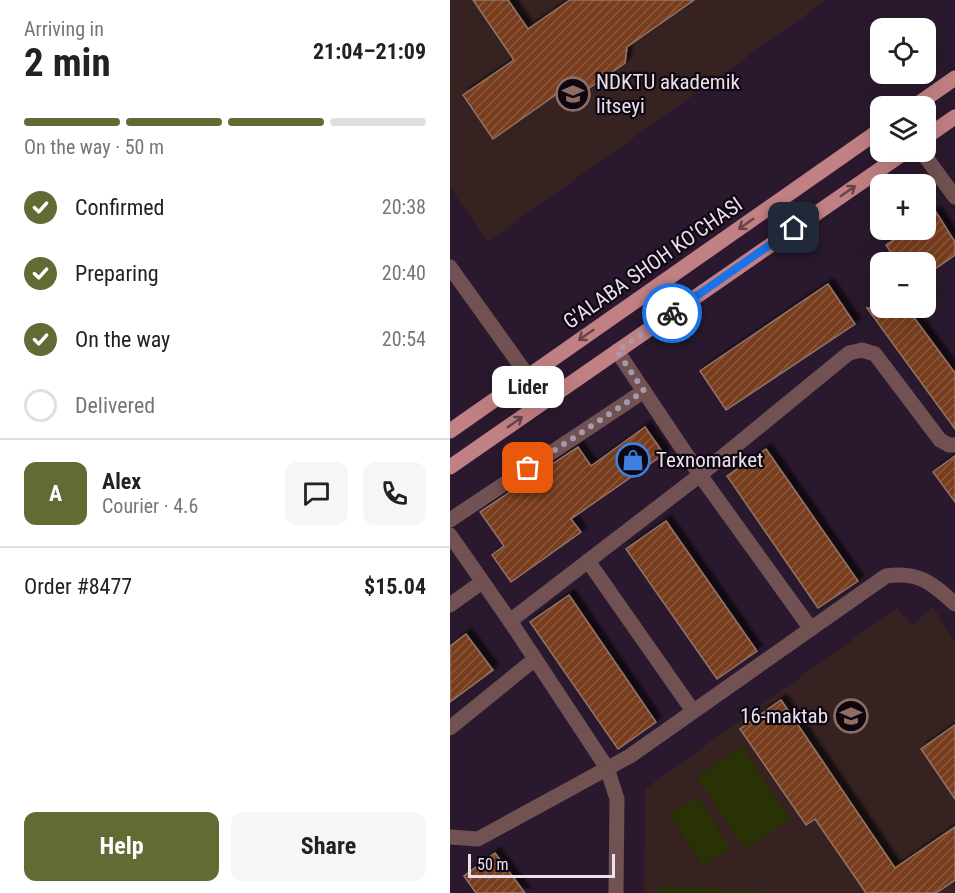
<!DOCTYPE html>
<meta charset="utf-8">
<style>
:root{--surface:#fff;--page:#f6f6f6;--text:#222;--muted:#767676;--line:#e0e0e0;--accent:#646a34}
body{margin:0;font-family:"Roboto Condensed",sans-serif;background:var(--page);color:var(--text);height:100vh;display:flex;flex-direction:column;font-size:22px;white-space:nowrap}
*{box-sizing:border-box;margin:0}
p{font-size:20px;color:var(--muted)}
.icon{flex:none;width:33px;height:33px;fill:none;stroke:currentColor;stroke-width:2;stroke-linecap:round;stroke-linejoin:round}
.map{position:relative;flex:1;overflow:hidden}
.side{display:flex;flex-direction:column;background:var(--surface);width:450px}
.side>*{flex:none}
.tools{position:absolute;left:420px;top:18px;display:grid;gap:12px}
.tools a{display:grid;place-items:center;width:66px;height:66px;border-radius:12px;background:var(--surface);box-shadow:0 6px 24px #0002;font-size:30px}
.scale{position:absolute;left:18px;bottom:15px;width:147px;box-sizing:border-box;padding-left:6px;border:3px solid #eadfed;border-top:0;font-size:16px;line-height:21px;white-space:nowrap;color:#eadfed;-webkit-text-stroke:4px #0e0710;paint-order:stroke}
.pin{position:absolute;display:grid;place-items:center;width:51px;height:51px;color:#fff;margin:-26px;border-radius:12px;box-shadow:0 3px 9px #0006}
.courier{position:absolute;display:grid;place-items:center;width:60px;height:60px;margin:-30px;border:4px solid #1a73e8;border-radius:50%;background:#fff;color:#222;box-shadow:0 2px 8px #0007}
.bubble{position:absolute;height:42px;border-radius:12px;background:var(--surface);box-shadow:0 6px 24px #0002;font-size:20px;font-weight:700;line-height:42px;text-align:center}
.summary em{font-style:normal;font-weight:700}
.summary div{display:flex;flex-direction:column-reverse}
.summary{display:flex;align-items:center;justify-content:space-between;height:102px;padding:0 24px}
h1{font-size:39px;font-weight:700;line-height:45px}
.bar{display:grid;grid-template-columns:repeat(4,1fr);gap:9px 6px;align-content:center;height:72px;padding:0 24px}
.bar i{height:8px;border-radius:4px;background:var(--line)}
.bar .current{background:var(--accent)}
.bar p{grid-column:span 4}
.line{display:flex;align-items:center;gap:15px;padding:0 24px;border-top:2px solid var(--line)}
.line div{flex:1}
.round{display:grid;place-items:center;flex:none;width:63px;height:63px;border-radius:12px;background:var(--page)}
ol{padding:0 24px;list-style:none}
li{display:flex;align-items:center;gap:18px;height:66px}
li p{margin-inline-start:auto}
li .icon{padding:6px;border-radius:50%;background:var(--accent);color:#fff;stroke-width:4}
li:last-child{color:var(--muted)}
li i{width:33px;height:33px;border:3px solid var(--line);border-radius:50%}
.button{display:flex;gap:12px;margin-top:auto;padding:12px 24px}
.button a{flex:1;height:69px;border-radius:12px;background:var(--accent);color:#fff;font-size:24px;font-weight:700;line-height:69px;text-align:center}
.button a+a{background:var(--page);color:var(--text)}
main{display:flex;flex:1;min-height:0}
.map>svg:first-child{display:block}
</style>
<main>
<section class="side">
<div class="summary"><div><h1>2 min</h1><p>Arriving in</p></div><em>21:04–21:09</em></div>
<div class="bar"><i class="current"></i><i class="current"></i><i class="current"></i><i></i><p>On the way · 50 m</p></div>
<ol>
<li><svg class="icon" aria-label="check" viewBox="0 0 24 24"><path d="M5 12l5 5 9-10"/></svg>Confirmed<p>20:38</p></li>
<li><svg class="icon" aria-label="check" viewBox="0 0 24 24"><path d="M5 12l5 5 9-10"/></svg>Preparing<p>20:40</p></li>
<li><svg class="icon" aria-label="check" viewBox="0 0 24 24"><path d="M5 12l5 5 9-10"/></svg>On the way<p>20:54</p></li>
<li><i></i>Delivered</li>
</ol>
<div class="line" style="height:108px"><b class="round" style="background:var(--accent);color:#fff">A</b><div><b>Alex</b><p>Courier · 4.6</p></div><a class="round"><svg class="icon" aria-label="chat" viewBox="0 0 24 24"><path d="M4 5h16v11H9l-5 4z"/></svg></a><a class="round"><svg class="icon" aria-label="phone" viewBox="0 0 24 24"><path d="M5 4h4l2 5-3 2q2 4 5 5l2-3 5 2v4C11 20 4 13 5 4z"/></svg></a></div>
<div class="line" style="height:78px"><div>Order #8477</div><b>$15.04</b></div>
<div class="button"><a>Help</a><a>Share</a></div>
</section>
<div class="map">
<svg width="505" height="893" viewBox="0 0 505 893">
<defs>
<pattern id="building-hatch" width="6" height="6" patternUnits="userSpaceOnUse" patternTransform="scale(1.5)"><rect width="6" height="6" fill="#783c1e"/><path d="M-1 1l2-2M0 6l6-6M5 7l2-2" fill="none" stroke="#8b583f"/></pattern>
<filter id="shadow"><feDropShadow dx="5.5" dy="-5.5" stdDeviation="1.5" flood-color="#0009"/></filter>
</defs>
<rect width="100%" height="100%" fill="#2a192e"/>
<g fill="#352221">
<path d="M0,0H377L37,242L0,187Z"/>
<path d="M483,607L505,642V893H194L195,789L446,608L462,625Z"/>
</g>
<g fill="#293205">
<path d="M292,747L340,819L295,849L247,777Z"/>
<path d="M247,796L280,848L253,865L220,814Z"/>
<path d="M209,886L337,893H209Z"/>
</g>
<g fill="url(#building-hatch)" stroke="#927466" stroke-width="1.5" filter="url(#shadow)">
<path d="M23,0H58L78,29L120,0H244L177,47L175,63L128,96L114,89L43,139L13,95L64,60Z"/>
<path d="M486,212L505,242V255L476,275V262H447L436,245L459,230H476V219Z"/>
<path d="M378,284L405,324L276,410L250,371Z"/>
<path d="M417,308H457L505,373V429Z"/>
<path d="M195,427L214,454L121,519L131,532L61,582L42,555L54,546L30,512L128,447L141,466Z"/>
<path d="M316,449L408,581L368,608L277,476Z"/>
<path d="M505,456V502L483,472Z"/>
<path d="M216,521L307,651L267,679L176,549Z"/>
<path d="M119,595L206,722L168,749L80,622Z"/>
<path d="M16,634L43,670L0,702V646Z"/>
<path d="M331,700L445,868L505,827V880L486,893H416L365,819L356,825L290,729Z"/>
<path d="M505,725V799L471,749Z"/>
<path d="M45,853L75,893H26L14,876Z"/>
</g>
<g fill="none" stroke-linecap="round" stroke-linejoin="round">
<g stroke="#715152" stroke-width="15">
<path d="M472,152L505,197"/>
<path d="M0,267L78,376"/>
<path d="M167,351L250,475L361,629"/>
<path d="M0,520L194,391"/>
<path d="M0,535L60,621L157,768L167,799L166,893"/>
<path d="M138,561L243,711"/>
<path d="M0,605L32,582"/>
<path d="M60,621L250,475L399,353L412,350L425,354L490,440L499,445H505"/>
<path d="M0,728L85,659"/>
<path d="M0,837L28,839L180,756L436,576C469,571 482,583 505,604"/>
</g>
<g stroke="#c18083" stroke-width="15">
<path d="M465,106L505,78"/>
<path d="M476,137L505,117"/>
<path d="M0,431L430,130"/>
<path d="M0,467L455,152"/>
</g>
</g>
<defs><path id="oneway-shaft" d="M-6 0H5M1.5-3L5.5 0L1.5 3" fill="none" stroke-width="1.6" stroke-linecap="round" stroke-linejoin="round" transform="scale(1.5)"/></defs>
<g stroke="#68444a">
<use href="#oneway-shaft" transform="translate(398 191) rotate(-35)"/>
<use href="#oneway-shaft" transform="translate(296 224) rotate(145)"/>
<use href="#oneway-shaft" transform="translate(136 335) rotate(145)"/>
<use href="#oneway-shaft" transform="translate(65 422) rotate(-35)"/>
</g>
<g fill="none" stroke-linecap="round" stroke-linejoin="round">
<path stroke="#a79aaa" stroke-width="6" stroke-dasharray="0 10.8" d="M78,468L194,391L167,351L222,313"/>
<path stroke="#1a73e8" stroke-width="8" d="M222,313L344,228"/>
</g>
<defs>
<symbol id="university-ring" viewBox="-11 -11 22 22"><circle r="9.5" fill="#0e0710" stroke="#8d6e63" stroke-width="1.5"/><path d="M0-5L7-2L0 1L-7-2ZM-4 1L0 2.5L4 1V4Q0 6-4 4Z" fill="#8d6e63"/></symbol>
<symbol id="shop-ring" viewBox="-11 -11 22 22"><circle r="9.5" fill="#0e0710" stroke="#3f7fe0" stroke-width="1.5"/><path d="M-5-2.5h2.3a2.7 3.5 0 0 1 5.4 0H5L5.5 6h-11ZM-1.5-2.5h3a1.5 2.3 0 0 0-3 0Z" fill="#3f7fe0"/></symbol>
<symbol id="school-ring" viewBox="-11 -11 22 22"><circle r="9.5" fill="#0e0710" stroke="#8d6e63" stroke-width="1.5"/><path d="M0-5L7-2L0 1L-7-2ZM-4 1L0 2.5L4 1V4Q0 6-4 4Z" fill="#8d6e63"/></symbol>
</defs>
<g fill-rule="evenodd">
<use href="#university-ring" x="104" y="75" width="38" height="38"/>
<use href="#shop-ring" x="164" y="441" width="38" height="38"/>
<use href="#school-ring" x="382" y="697" width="38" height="38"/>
</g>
<g text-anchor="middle" stroke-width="4.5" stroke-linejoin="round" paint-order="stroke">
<g font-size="21" fill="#eadfed" stroke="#0e0710" text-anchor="start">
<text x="146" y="89">NDKTU akademik<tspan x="146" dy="24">litseyi</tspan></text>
<text x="206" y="467">Texnomarket</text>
<text x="378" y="723" text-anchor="end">16-maktab</text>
</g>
<g font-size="21" fill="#eadfed" stroke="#0e0710">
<text transform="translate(203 263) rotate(-35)" y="7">G'ALABA SHOH KO'CHASI</text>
</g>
</g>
</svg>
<div class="tools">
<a><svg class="icon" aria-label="locate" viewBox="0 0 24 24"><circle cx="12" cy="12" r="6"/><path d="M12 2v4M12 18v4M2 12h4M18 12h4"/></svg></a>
<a><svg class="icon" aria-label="layers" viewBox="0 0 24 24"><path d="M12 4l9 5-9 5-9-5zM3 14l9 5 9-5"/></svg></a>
<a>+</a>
<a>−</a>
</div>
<div class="scale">50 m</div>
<div class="pin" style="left:78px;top:468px;background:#ea580c"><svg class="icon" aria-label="bag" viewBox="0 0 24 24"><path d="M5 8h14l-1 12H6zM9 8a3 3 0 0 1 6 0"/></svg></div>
<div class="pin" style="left:344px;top:228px;background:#1f2937"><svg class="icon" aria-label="home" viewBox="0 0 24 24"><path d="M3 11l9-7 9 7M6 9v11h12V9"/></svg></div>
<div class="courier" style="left:222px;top:313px"><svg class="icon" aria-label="bike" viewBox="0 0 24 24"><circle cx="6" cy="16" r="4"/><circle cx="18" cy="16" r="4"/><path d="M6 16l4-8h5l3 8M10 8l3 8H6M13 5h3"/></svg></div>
<div class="bubble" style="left:42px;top:366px;width:72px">Lider</div>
</div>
</main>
